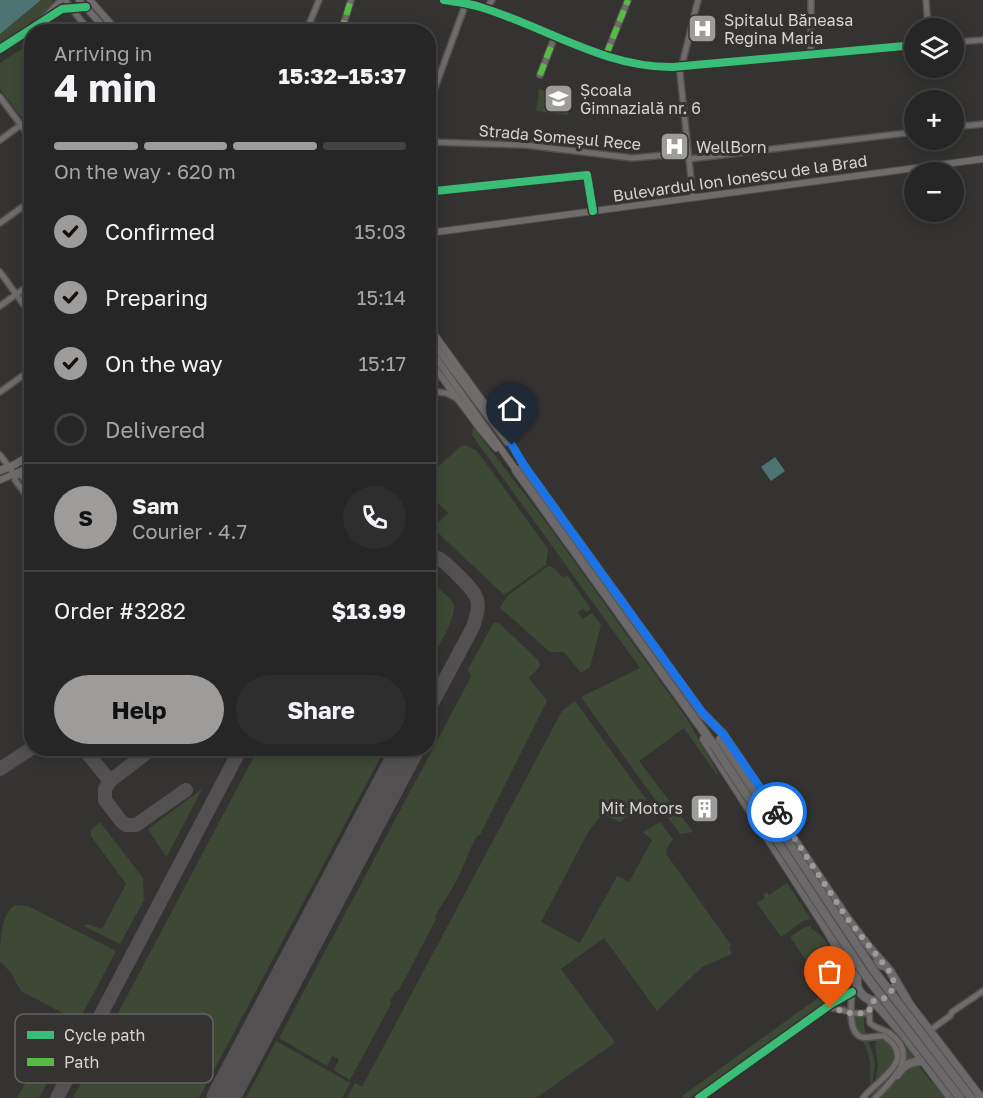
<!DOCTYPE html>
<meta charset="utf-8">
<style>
:root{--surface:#272626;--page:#2f2e2e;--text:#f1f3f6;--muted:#a4a5a7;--line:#434343;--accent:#9d9c9b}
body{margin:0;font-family:"Golos Text",sans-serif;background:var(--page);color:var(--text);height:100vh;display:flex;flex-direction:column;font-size:22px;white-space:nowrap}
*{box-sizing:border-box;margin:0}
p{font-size:20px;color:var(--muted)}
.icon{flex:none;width:33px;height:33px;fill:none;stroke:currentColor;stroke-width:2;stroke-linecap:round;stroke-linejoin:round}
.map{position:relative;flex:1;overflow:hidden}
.drawer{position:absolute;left:24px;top:24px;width:412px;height:732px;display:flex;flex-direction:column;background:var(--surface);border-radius:24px;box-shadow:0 3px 15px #0003,0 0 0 2px var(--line)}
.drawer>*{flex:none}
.tools{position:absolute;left:904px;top:18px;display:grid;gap:12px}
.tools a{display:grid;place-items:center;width:60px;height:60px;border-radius:50%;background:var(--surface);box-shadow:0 3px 15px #0003,0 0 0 2px var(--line);font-size:30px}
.pin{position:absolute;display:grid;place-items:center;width:51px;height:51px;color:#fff;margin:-62px -26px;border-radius:50% 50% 50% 0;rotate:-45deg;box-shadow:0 0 6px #0007}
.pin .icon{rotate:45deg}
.courier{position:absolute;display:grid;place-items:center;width:60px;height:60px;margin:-30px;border:4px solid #1a73e8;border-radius:50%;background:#fff;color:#222;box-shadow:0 2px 8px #0007}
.overview em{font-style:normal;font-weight:700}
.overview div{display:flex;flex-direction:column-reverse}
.overview{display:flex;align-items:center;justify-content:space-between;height:102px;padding:0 30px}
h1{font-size:39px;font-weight:700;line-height:45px}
.bar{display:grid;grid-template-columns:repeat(4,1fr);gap:9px 6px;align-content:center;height:72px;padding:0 30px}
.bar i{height:8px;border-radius:4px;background:var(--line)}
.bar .selected{background:var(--accent)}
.bar p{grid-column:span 4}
.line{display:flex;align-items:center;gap:15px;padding:0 30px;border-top:2px solid var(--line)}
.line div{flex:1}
.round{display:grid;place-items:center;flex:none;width:63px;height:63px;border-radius:32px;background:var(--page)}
ol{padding:0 30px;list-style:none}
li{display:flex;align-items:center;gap:18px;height:66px}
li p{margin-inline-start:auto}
li .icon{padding:6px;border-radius:50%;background:var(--accent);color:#111;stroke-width:4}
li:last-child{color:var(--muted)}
li i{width:33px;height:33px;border:3px solid var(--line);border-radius:50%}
.button{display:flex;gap:12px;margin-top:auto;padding:12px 30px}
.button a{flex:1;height:69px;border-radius:36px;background:var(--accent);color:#111;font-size:24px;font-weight:700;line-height:69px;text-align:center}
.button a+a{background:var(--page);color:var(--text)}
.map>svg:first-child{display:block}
</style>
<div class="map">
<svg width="983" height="1098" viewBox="0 0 983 1098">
<rect width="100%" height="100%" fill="#343332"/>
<g fill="#3e4935">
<path d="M41,0H53L52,5L40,17L0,46V34Z"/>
<path d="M31,43V110L21,117L0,89V63Z"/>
<path d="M539,89L570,101L568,115L536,111Z"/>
<path d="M473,427L543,518L687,719L718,773L717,775L684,728L639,761L693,832L680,834L581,697L640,668L472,435Z"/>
<path d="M465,445L477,451L548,549L546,565L504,595L433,528L448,513L429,493V475L460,447Z"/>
<path d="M548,566L554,568L563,578L567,575L589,606L590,609L586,612L583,608L578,612L582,619L592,613L601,625L590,667L581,673L564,652H550L500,608L507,596Z"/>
<path d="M429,577L437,579L433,583C439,589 449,596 453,603C459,615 435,652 429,664Z"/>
<path d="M494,622L500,624L539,661L540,666L529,678L547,701L480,835L477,836C470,848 467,858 461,871C454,887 444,901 435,916L436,919L399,990L395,992L390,1001L391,1004L350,1080L334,1070L339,1059L332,1056L327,1066L279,1038L471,677L468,669Z"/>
<path d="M575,701L646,799L640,808L620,822L602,814L588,832L541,922L580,943L617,876L629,882L652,840L643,832L660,822L673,839L666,850L667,855L731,945L729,947L732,954L702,967L657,1011L604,938L561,969L614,1041L613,1044L536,1098H347L355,1083L362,1087L562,711Z"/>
<path d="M258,749H385L199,1098H73Z"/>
<path d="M202,789L167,856L165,855L148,829Z"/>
<path d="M100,822L143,878L144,900L120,944L84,926L87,924L102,929L126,884L91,836V830Z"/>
<path d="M787,883L811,919L803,921L781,937L757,903L765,898L763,895L767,892L769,895Z"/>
<path d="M15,905L28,906L116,951L58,1060L54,1062L50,1058L72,1018L21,991L11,973L0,961C0,944 0,915 15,905Z"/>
<path d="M811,926V929C823,932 840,961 842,973L817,992L802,972L810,966L790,937L805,927Z"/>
<path d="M847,977C853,990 841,996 831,1000L701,1091L689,1098H683L682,1096Z"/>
<path d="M864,1016V1027L875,1062L872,1085L870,1082C874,1048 860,1045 854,1017Z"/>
<path d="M890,1028L898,1029L911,1046L919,1066L931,1082L943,1087L951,1098H873L878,1065L875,1045L879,1032Z"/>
<path d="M276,1041L350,1083L342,1098H246Z"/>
<path d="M36,1065L49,1071L51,1075L39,1098H17Z"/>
</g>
<g fill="#4d7373">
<path d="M0,0H41L0,34Z"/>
<path d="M775,457L785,471L771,481L761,467Z"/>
</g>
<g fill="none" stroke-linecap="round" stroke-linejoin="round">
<g stroke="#525050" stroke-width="14">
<path d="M429,557C433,557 434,556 438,558C446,562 471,587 475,595C481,605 476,617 473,627L429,709"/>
<path d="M83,748L110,781"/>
<path d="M153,748L110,781L105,789V800L121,821L126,825H136L186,790"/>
<path d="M0,769L32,748"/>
<path d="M32,1056L63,1073L72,1071"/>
<path d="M57,1098L241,748"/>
</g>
<path stroke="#525050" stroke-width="33" d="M223,1098L408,748"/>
<defs>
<g id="minor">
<path d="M65,0L90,32"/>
<path d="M444,0C456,2 469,3 480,7C544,26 604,68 673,67L915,45"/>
<path d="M926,0L928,28"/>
<path d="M486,9L492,0"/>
<path d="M44,18L61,0"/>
<path d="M306,32L319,0"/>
<path d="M341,32L351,0"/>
<path d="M954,42L983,40"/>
<path d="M0,49L62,9L86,7"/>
<path d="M811,54V0"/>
<path d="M606,55L628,0"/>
<path d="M540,75L555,36"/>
<path d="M0,97L32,140"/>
<path d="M429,104L466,3"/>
<path d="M954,127L983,124"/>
<path d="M0,140L32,117"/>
<path d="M429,142L525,145L632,158L688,153"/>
<path d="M689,159L915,132"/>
<path d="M429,161L435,191L587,175L593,211"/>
<path d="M693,198L680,73L698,0"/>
<path d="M0,223L32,200"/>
<path d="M0,272L32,316"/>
<path d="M0,306L32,283"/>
<path d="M429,386L435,380V369"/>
<path d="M429,391L446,393L456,398"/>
<path d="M0,392L32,369"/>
<path d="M0,455L15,475V480L32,503"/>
<path d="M15,475L22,476L32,489"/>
<path d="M852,992C851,1002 848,1029 859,1036C864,1040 877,1035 884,1036C920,1060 875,1081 863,1098"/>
<path d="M872,1001L869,1012L870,1023C876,1029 884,1029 891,1034C920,1056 891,1082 875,1098"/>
<path d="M827,1008C844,1007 851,1017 869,1012"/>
<path d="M929,1031L950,1016L952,1012L983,991"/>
<path d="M699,1098L831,1004L852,992"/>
</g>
<g id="major">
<path d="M79,0L108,32"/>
<path d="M90,0L118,32"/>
<path d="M429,233L983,159"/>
<path d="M429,327L501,426L523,465"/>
<path d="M429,338L507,442"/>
<path d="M429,348L516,470"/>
<path d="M429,360L480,429L496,448"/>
<path d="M0,470L15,464L32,453"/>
<path d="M0,480L32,466"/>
</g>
<g id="highway">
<path d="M523,465L704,716"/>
<path d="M516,470L713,744"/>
<path d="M702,713L723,734L847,918L869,947L890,971L910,1005L981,1098"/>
<path d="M704,739L824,925L857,982"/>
<path d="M884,966C878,963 872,963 865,967C840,984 877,1020 893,988"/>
<path d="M873,1001L903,1034L951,1098"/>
<path d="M897,1075C904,1065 909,1062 922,1061"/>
</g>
</defs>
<use href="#minor" stroke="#51504f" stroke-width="8"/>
<use href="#major" stroke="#51504f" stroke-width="8"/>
<use href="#highway" stroke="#51504f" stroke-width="10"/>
<use href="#minor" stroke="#706c6c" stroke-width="5"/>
<use href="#major" stroke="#706c6c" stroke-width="6"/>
<use href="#highway" stroke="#6b6969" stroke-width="8"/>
<path stroke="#706d6d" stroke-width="1.5" d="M0,474L16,467L32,458"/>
<defs>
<g id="highway-bridge">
<path d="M720,739L874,971L971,1098"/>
<path d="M713,744L866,976L960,1098"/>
</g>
</defs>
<use href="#highway-bridge" stroke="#51504f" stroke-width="10" stroke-linecap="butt"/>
<use href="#highway-bridge" stroke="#6b6969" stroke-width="8"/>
<g stroke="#58b947" stroke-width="6" stroke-dasharray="12 6" stroke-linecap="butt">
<path d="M341,32L351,0"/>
<path d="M606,55L628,0"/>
<path d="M540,75L555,36"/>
</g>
<defs>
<g id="cycleway">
<path d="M444,0C456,2 469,3 480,7C544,26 604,68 673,67L915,45"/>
<path d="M0,49L62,9L86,7"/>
<path d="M429,161L435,191L587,175L593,211"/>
<path d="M699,1098L831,1004L852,992"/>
</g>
</defs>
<use href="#cycleway" stroke="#353331" stroke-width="11"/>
<use href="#cycleway" stroke="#3abd76" stroke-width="8"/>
</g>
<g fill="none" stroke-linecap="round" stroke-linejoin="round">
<path stroke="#9d9c9b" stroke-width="6" stroke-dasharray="0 10.8" d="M777,812L847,918L893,976C895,991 888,1001 872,1001L869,1012L854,1014L830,1008"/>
<path stroke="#1a73e8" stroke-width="8" d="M512,445L524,465L563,520L702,712L723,734L777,812"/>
</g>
<defs>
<symbol id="hospital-square" viewBox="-11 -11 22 22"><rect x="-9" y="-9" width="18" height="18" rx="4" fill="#9d9c9b" stroke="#353331"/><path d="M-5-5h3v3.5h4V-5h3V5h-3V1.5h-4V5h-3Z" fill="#fff"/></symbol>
<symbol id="school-square" viewBox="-11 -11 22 22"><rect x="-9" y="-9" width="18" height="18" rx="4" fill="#9d9c9b" stroke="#353331"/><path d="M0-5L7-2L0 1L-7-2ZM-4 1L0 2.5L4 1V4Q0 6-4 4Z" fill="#fff"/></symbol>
<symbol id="building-square" viewBox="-11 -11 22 22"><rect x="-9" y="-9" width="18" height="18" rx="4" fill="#9d9c9b" stroke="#353331"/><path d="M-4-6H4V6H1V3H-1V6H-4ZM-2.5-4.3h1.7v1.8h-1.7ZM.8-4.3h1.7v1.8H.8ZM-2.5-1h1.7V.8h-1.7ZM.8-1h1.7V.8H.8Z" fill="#fff"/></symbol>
</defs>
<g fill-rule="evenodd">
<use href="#hospital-square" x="686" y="12" width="33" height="33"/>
<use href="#school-square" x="542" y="82" width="33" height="33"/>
<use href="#hospital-square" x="658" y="130" width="33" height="33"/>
<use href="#building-square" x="688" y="792" width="33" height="33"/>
</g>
<g text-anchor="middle" stroke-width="6" stroke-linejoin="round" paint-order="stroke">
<g font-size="16" fill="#d5d4d3" stroke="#353331" text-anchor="start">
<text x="724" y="26">Spitalul Băneasa<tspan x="724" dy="18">Regina Maria</tspan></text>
<text x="580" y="96">Școala<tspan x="580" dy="18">Gimnazială nr. 6</tspan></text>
<text x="696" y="153">WellBorn</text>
<text x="683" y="814" text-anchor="end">Mit Motors</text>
</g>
<g font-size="16" fill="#d5d4d3" stroke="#353331">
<text transform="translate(560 137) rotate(5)" y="6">Strada Someșul Rece</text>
<text transform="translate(740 178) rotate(-8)" y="6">Bulevardul Ion Ionescu de la Brad</text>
</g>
</g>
<rect x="15" y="1014" width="198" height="69" rx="9" fill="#353331" stroke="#656362" stroke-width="1.5"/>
<rect x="27" y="1031" width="27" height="8" fill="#3abd76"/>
<rect x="27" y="1058" width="27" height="8" fill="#58b947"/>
<g font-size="16" fill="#d5d4d3">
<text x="64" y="1041">Cycle path</text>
<text x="64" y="1068">Path</text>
</g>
</svg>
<div class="tools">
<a><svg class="icon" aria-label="layers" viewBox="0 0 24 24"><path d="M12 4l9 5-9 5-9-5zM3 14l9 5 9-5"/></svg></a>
<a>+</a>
<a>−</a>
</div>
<div class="pin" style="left:830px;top:1008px;background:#ea580c"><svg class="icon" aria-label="bag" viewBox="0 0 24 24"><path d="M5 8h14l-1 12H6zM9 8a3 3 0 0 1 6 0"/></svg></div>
<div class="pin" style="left:512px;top:445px;background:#1f2937"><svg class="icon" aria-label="home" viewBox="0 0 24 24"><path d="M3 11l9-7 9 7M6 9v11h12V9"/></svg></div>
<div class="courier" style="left:777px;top:812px"><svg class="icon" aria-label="bike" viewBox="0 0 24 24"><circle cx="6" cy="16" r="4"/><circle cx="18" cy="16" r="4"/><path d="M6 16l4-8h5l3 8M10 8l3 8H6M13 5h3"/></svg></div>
<section class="drawer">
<div class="overview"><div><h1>4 min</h1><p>Arriving in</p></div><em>15:32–15:37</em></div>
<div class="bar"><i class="selected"></i><i class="selected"></i><i class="selected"></i><i></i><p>On the way · 620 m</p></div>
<ol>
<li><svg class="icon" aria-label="check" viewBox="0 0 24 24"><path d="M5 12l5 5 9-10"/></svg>Confirmed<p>15:03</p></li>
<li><svg class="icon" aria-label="check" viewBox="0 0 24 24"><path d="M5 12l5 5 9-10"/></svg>Preparing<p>15:14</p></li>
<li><svg class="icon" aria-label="check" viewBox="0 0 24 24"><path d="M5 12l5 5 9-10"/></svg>On the way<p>15:17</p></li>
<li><i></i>Delivered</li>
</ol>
<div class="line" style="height:108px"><b class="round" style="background:var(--accent);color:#111">S</b><div><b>Sam</b><p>Courier · 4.7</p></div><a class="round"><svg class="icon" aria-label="phone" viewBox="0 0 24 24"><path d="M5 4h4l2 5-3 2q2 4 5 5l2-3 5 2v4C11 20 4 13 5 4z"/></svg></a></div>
<div class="line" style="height:78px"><div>Order #3282</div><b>$13.99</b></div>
<div class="button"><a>Help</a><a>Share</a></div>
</section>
</div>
